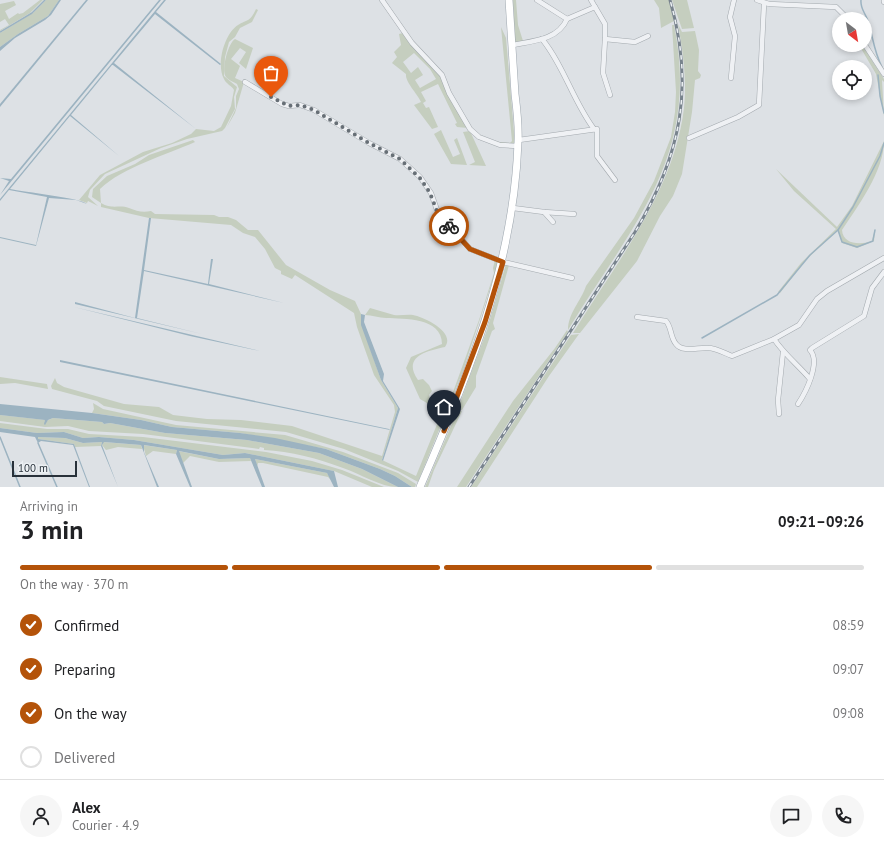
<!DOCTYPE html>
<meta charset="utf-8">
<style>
:root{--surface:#fff;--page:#f6f6f6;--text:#202124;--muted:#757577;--line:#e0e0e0;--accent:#b45309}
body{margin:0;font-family:"PT Sans",sans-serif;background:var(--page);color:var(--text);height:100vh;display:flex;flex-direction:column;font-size:15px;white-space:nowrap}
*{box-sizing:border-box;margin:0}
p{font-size:13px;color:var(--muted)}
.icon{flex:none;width:22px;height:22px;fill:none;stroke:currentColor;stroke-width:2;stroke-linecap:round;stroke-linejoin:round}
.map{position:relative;height:487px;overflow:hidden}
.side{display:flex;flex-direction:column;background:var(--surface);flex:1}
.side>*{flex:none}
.needle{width:26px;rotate:149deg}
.controls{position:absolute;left:832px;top:12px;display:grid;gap:8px}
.controls a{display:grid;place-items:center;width:40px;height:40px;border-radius:50%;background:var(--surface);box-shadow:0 2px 6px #0003;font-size:20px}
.scale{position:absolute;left:12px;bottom:10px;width:65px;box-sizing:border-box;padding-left:4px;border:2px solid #28313a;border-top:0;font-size:11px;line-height:14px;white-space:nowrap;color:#28313a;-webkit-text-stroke:3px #ecf0f3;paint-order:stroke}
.pin{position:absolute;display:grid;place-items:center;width:34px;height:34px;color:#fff;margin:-41px -17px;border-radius:50% 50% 50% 0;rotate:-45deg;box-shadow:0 0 4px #0007}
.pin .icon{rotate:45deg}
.courier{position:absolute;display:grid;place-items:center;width:40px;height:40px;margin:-20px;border:3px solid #b45309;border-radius:50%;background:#fff;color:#222;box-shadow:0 1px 5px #0007}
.head em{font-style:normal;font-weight:600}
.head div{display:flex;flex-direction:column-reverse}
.head{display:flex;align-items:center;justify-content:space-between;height:68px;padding:0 20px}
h1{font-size:26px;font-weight:600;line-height:30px}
.bar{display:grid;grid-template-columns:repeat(4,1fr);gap:6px 4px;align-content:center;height:48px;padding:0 20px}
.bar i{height:5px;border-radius:3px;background:var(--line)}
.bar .selected{background:var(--accent)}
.bar p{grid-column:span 4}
.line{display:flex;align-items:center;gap:10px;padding:0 20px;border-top:1px solid var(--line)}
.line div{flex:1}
.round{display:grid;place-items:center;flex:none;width:42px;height:42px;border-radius:21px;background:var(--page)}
ol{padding:0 20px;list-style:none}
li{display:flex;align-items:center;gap:12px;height:44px}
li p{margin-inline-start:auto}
li .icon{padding:4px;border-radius:50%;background:var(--accent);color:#fff;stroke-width:4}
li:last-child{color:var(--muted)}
li i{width:22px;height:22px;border:2px solid var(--line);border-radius:50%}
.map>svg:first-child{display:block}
</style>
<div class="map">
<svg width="884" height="487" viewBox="0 0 884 487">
<rect width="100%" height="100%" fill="#dde1e5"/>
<g fill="#c5cebf" fill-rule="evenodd">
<path d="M40,0H43L30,13L0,31V30L9,25L5,19L0,22V4L14,1L16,5L5,11L9,19L18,13L19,14L23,13Z"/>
<path d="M46,0H59L48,16L18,34L0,47V33L33,13Z"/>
<path d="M513,0H516L518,25L523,41L515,43Z"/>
<path d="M654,0H669L674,21L661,28L659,8Z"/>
<path d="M672,0H687L694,28L682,29Z"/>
<path d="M256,9L258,10L252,22L240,28L235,37L229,42L225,57L224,76L237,87L234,97L235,109L225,128L222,131L187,139L161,148L105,174L90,190L88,197L98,206L88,201L87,203L79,200L100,175L143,152L172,143L191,134L196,129L214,131L221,127L231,106L234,90C232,86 226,84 224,79C216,65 224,34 238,25C248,19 250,22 256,9Z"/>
<path d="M678,24L682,32L695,31L699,50L698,71L701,75L700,78L695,80L692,112L682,174L673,196L660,216L637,261L580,333H573C616,263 674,192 684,108C687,80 683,52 678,24Z"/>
<path d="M672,25H674C701,157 631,226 568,330C568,313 581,301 586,286L634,218L654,181L671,137L675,112L676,92Z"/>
<path d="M501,27L506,38L515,143C503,147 490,140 480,136L499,142L510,143L512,141Z"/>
<path d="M403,33L441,76L468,128L457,127L455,124L457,123L438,84L421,92L426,101L423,103L426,108L429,107L438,127L432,129L414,105L421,102C417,93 405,82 406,74L392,63L397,57L394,52L401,45L399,34ZM414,53L430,69L436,79L420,88L415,80L423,75L418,67L411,73L403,62Z"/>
<path d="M235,39L253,48L246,69L239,63L246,52L240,48L231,59L240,66L235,78L244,82L235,113L227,127L236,108V96L239,89L237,84C234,82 228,80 226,77C221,70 228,43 235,39Z"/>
<path d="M859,45H862L884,79V82L882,80L884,116L876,74Z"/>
<path d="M441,130L453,157L460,154L454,140L457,138L467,165L451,164L434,134Z"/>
<path d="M470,131L486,166L469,165L475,162L463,132Z"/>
<path d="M193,140L195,142C166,155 123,167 100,189L101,203C113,210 119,204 129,208C137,211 142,213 151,211L155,214L214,215L219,217H228L236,220L248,230H258L286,265L330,290L355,301L361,314L362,325L381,380L398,408L382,460L416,476L442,412L420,399L406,368L411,357L442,344C442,317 404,319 386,318C379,318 372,315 365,315L370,308C378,310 386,313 394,315C400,316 407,314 413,315C424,317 456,332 445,347C426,351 402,357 418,380L423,379L429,385L432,391L429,395L431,402L444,409L448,406L479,320L494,273L493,268L495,260L499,261L463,371L418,482L398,471L344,449L286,432L176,421L104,406L97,401L52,389L51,386L55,378L57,383L64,387L124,404L159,407L173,415L207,419L241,420L292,426L382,456L395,412L394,405L374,375L357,327L354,313L295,275L292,279L281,274V271L275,268L265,249L255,237L243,233L231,225L149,218L101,207V203L92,197L93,189L107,176L135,164L149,155Z"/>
<path d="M884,141C884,171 858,206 842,230C843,245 861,245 872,241L875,229L874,241L857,248L842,243L838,231L835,232L804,262L780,293L778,292L801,263L836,229L794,191L776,169L837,227L852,206Z"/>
<path d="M506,264L509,265L493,323L495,329L492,331L476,376V387L462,410L457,411L487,330Z"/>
<path d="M567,330L568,332L556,350L466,487H457L513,401L555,348Z"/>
<path d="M579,334L549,376L477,487H471L571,335Z"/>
<path d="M0,377L47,384L48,389L15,383L0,384Z"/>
<path d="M93,403L103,409L176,425L285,435L343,452L398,473L416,484L415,487H412L395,476L380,469L326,449L240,433L172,427L141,420L92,413L94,409Z"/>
<path d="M462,411L434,470L428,487H425L457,412Z"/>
<path d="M0,415L46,420L44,422L53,418L102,422L104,424L110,423L165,433L247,440L319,453L362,469L398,487C380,487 361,474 343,468C319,459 290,451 264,450V448L260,447L259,449L143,434L89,431L68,426L45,427L0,421Z"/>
<path d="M0,423L47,429H68L89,434L143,437L266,452L312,461L342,470L384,487H372L334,471L245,453L223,455L134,440L99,437L83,438L64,432L37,433L0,428Z"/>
<path d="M38,437L65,438L83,443L102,442L101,446L75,447L74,444L38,439Z"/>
<path d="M103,442L141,445L142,449L118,447L106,450L102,445Z"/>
<path d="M143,445L177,450L176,454L153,451L146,456Z"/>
<path d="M178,451L219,459L250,458L251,461L219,462L190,456L183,463Z"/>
<path d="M255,459L327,473L331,480L328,477L263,463H258L257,467Z"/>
</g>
<g fill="#9cb3c1">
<path d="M59,0H61L51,15L45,20L15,38L0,51V47L18,34L48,16Z"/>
<path d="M86,0H88L0,107V104Z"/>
<path d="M159,0H161L0,195L9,181L0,178L11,179Z"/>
<path d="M164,0H166L156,12L221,64L220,65L155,14L114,63L196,129L113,65H112L71,115L119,156L70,116L10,189C23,192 82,198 87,204L76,200L49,198L36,246L0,238V237L36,245L47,197L9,190L0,201V199Z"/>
<path d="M149,218H151L144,270L208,284L211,259H213L209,284L284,303L144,271L137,318L202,334L75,304V302L135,318Z"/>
<path d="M74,307L260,351L190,336Z"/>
<path d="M361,314L365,315L364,322L384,374L383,381L400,409L383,461L382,460L398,408L381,380L361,325Z"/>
<path d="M60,360L389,429L390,430L60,362Z"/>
<path d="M0,404L92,413L141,420L172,427L240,433L275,438L326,449L380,469L395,476L412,487H398L362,469L319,453L247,440L165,433L110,423L104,424L102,422L53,418L48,420L45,425L44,424L45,420L0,415Z"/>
<path d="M0,428L37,433L64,432L83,438L99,437L134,440L223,455L245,453L334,471L338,487H334L327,473L255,459L265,487H262L250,458L219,459L179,451L192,487H190L176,454L177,450L144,445V452L159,487H157L141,445L104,442L102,445L118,487L101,446L102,442L83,443L65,438L38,437V439L74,444L90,487H89L73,445L41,441L38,443L35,437L0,432Z"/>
</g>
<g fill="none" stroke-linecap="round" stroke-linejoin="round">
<g stroke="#9cb3c1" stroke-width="1.5">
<path d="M861,0C860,9 865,12 868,21C873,37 874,52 882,67"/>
<path d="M0,32L32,13L45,0"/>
<path d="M878,75L880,96L884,113"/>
<path d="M838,230L842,242L857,247L873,241"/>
<path d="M873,240L875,230"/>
<path d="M702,338L777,295L810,255L838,230L853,207L880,156L884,143"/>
<path d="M0,437L20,487"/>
<path d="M38,443L57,487"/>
</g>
<defs>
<g id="minor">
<path d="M382,0L412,43L442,75L449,93L470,129L479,137L500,145L518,146"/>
<path d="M537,0L567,19"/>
<path d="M591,0L595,7"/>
<path d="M757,0L769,4L836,7L848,19"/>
<path d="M884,0V2"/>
<path d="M542,39C564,66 573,101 594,129"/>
<path d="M605,39L603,73L610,95"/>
<path d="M512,45C533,41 558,40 567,19L595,7L605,24V39L635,42L648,36"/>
<path d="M865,45L884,74"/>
<path d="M731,78L735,36L730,17L734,0"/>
<path d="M245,82L282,104L289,106L300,105L314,110L369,143L400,159L420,177L431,193L442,224L451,227L470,249L503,262L572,278"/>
<path d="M689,138L738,117L759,105L764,4"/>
<path d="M519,140L597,129V156L615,180"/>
<path d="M513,208L544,212L553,222"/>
<path d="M544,212L574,214"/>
<path d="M637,317L666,321C672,328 670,337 676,344C683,353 698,347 708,348C716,348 724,353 732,356L774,339"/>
<path d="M810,379C798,365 784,354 774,339L799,325L817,299L827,291L884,258"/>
<path d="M798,404C806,392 821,362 810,350L812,348L864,316L872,288L884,272"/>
<path d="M779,414L778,400L783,352"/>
</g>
<path id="primary" d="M420,487C468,377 514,264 518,142C519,126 517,110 515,94C513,63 511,31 509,0"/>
</defs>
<use href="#minor" stroke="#a3a9ae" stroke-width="5.5"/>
<use href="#primary" stroke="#9ea7af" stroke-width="8"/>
<use href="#minor" stroke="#eff1f4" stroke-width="4.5"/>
<use href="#primary" stroke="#fff" stroke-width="7"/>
<defs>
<path id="rail" d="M469,487L635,232C681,155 695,87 670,0"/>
</defs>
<use href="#rail" stroke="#78838d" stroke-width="3"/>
<use href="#rail" stroke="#ecf0f3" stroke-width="1.5" stroke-dasharray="4.5" stroke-linecap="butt"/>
</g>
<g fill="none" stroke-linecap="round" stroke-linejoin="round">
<path stroke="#676f76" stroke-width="4" stroke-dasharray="0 7.2" d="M271,97L289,106L300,105L314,110L369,143L400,159L420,178L430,193L442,224L449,226"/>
<path stroke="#b45309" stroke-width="5" d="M444,431L485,322L503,262L470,249L449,226"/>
</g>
</svg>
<div class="controls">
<a><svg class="needle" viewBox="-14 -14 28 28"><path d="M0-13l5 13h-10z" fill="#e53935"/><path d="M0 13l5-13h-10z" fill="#757577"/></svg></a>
<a><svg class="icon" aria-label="locate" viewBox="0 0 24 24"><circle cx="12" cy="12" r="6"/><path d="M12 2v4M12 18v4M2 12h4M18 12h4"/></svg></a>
</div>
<div class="scale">100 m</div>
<div class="pin" style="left:271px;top:97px;background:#ea580c"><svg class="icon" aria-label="bag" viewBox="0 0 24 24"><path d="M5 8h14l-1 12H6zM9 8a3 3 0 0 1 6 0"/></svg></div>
<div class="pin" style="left:444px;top:431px;background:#1f2937"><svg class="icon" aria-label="home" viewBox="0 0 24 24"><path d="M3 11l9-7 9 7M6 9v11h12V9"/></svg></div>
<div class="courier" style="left:449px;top:226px"><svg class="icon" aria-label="bike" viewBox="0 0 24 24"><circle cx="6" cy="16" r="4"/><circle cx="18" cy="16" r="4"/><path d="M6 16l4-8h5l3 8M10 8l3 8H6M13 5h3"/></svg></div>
</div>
<section class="side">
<div class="head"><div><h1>3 min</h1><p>Arriving in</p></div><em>09:21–09:26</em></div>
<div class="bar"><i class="selected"></i><i class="selected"></i><i class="selected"></i><i></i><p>On the way · 370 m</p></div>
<ol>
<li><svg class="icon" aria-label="check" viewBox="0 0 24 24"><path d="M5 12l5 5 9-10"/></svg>Confirmed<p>08:59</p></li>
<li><svg class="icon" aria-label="check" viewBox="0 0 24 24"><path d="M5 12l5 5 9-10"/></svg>Preparing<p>09:07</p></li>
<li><svg class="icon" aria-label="check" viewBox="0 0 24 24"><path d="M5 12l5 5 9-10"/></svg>On the way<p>09:08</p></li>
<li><i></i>Delivered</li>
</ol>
<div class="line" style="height:72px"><a class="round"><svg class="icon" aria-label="person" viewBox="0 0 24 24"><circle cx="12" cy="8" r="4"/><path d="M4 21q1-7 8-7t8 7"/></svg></a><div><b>Alex</b><p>Courier · 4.9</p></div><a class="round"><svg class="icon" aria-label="chat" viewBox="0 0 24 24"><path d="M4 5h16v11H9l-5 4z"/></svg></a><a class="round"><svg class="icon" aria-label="phone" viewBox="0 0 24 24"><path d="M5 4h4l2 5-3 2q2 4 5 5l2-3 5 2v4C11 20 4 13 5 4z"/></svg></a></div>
</section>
